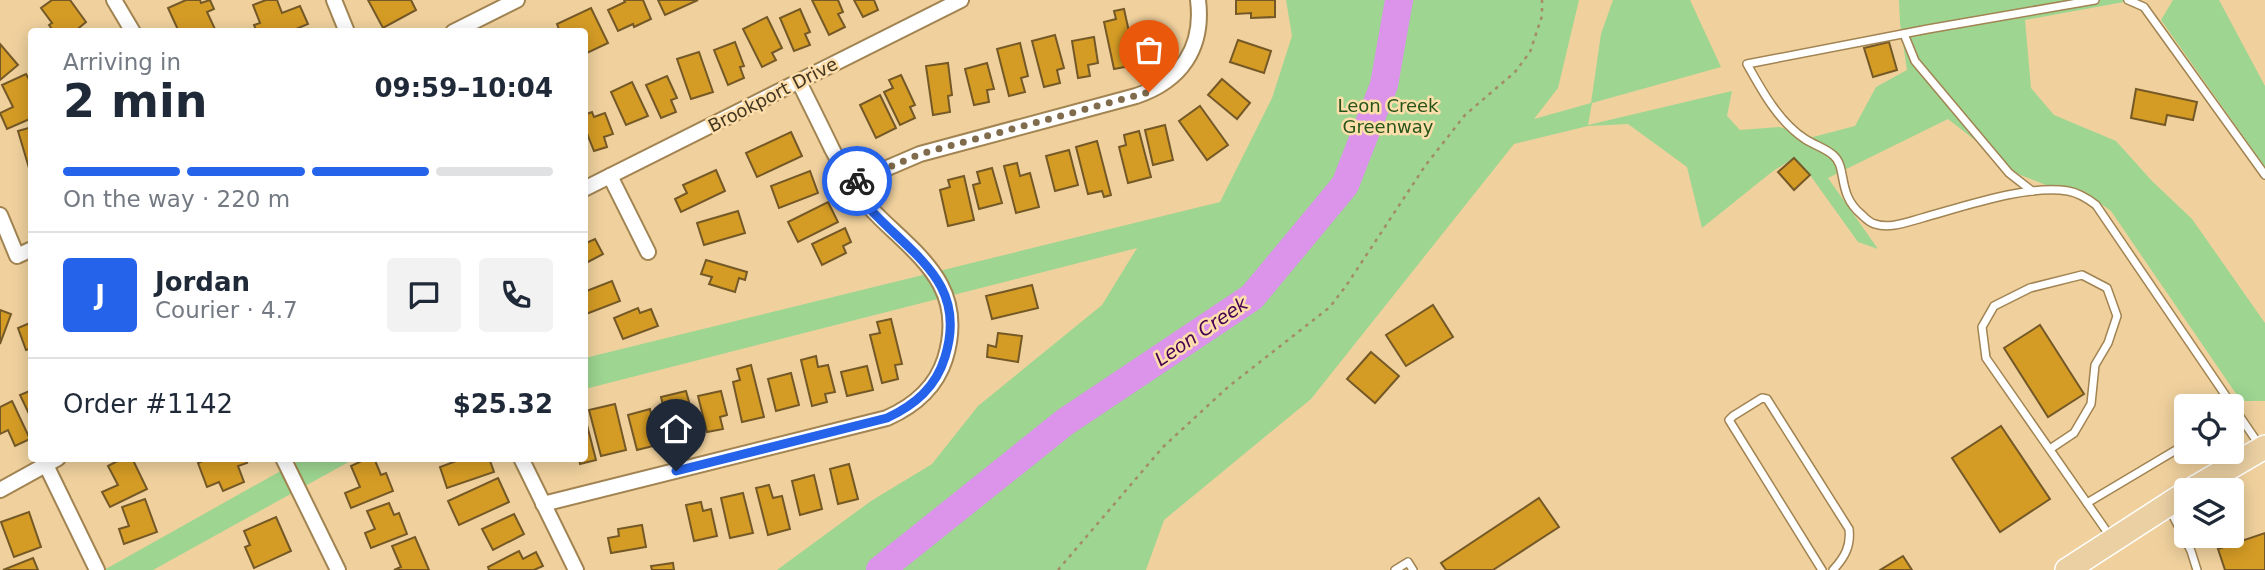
<!DOCTYPE html>
<meta charset="utf-8">
<style>
:root{--surface:#fff;--page:#f2f2f3;--text:#1f2937;--muted:#747a83;--line:#e0e1e3;--accent:#2563eb}
body{margin:0;font-family:"DejaVu Sans",sans-serif;background:var(--page);color:var(--text);height:100vh;display:flex;flex-direction:column;font-size:26px;white-space:nowrap}
*{box-sizing:border-box;margin:0}
p{font-size:23px;color:var(--muted)}
.icon{flex:none;width:38px;height:38px;fill:none;stroke:currentColor;stroke-width:2;stroke-linecap:round;stroke-linejoin:round}
.map{position:relative;flex:1;overflow:hidden}
.panel{position:absolute;left:28px;top:28px;width:560px;height:434px;display:flex;flex-direction:column;background:var(--surface);border-radius:7px;box-shadow:0 4px 18px #0003}
.panel>*{flex:none}
.buttons{position:absolute;left:2174px;top:394px;display:grid;gap:14px}
.buttons a{display:grid;place-items:center;width:70px;height:70px;border-radius:7px;background:var(--surface);box-shadow:0 4px 18px #0003;font-size:35px}
.pin{position:absolute;display:grid;place-items:center;width:60px;height:60px;color:#fff;margin:-72px -30px;border-radius:50% 50% 50% 0;rotate:-45deg;box-shadow:0 0 7px #0007}
.pin .icon{rotate:45deg}
.courier{position:absolute;display:grid;place-items:center;width:70px;height:70px;margin:-35px;border:5px solid #2563eb;border-radius:50%;background:#fff;color:#222;box-shadow:0 2px 9px #0007}
.headline em{font-style:normal;font-weight:700}
.headline div{display:flex;flex-direction:column-reverse}
.headline{display:flex;align-items:center;justify-content:space-between;height:119px;padding:0 35px}
h1{font-size:46px;font-weight:700;line-height:52px}
.bar{display:grid;grid-template-columns:repeat(4,1fr);gap:10px 7px;align-content:center;height:84px;padding:0 35px}
.bar i{height:9px;border-radius:5px;background:var(--line)}
.bar .selected{background:var(--accent)}
.bar p{grid-column:span 4}
.line{display:flex;align-items:center;gap:18px;padding:0 35px;border-top:2px solid var(--line)}
.line div{flex:1}
.round{display:grid;place-items:center;flex:none;width:74px;height:74px;border-radius:7px;background:var(--page)}
.map>svg:first-child{display:block}
</style>
<div class="map">
<svg width="2265" height="570" viewBox="0 0 2265 570">
<rect width="100%" height="100%" fill="#f0d19e"/>
<g fill="#9dd591">
<path d="M1286,0H1579L1558,88L1534,119L1591,103L1601,34L1613,0H1690L1721,67L1592,103L1588,125L1732,91L1727,116L1740,130L1779,127L1813,137L1855,126L1876,87L1907,70L1900,23L1899,0H2135L2025,20L2031,88L2054,115L2116,141L2152,181L2192,219L2265,323V401H2241L2111,211L2084,191L2046,185L2018,174L1948,119L1828,178L1878,249L1858,242L1810,175L1794,158L1773,171L1702,228L1687,167L1628,124L1588,126L1514,144L1311,399L1164,520L1146,570H777L871,501L932,464L978,406L1102,305L1137,248L585,389V358L1220,202L1272,98L1292,36Z"/>
<path d="M2173,0H2219L2265,86V167L2161,20Z"/>
<path d="M302,459H354L153,570H104Z"/>
</g>
<g fill="none" stroke-linecap="round" stroke-linejoin="round">
<path stroke="#db94ea" stroke-width="28" d="M880,570L1065,422L1252,297L1345,185L1384,85L1399,0"/>
</g>
<g fill="#d59c25" stroke="#745927" stroke-width="2">
<path d="M52,0H70L86,22L74,32H54L49,25L52,23L41,8Z"/>
<path d="M186,0H200L201,3L210,0L214,9L207,12L215,29L210,32H179L168,8Z"/>
<path d="M266,0H277L282,13L300,6L308,24L289,32H257L254,25L260,23L253,5Z"/>
<path d="M368,0H411L416,10L383,28Z"/>
<path d="M624,0H643L651,19L634,27L633,24L618,31L608,10L625,2Z"/>
<path d="M658,0H698L665,15Z"/>
<path d="M812,0H838L843,12L838,14L845,27L829,35Z"/>
<path d="M854,0H874L878,10L863,17Z"/>
<path d="M1236,0H1275V17L1251,18V13L1236,14Z"/>
<path d="M591,8L608,43L587,53L584,47V32H560L557,24Z"/>
<path d="M800,9L810,32L805,34L810,45L794,51L780,18Z"/>
<path d="M1124,9L1133,50L1126,51L1130,66L1114,69L1104,22L1116,19L1114,11Z"/>
<path d="M767,17L782,48L772,53L776,60L762,67L743,29Z"/>
<path d="M1055,35L1064,68L1057,70L1060,83L1044,87L1032,41Z"/>
<path d="M1094,37L1098,63L1088,65L1090,76L1078,78L1072,41Z"/>
<path d="M1238,40L1271,51L1264,73L1230,62Z"/>
<path d="M735,42L744,66L740,67L744,78L728,85L714,50Z"/>
<path d="M1889,42L1897,70L1873,77L1864,48Z"/>
<path d="M1020,43L1028,76L1021,78L1025,92L1009,96L997,49Z"/>
<path d="M0,44L18,65L0,80Z"/>
<path d="M699,52L713,92L691,99L677,59Z"/>
<path d="M948,63L952,95L948,96L950,112L933,115L926,66Z"/>
<path d="M987,63L994,89L987,90L989,102L974,105L965,69Z"/>
<path d="M26,74L32,85V118L7,129L0,113L13,107L2,85Z"/>
<path d="M901,75L915,105L910,107L915,118L900,125L884,92L893,88L889,80Z"/>
<path d="M667,76L677,98L671,100L676,112L661,118L646,85Z"/>
<path d="M1222,79L1250,103L1237,119L1208,95Z"/>
<path d="M632,82L648,116L626,125L611,92Z"/>
<path d="M2136,89L2197,102L2193,120L2167,115L2165,125L2131,118Z"/>
<path d="M880,95L896,128L876,138L860,105Z"/>
<path d="M1200,106L1228,145L1207,160L1179,121Z"/>
<path d="M592,112L594,117L605,113L613,134L604,137L607,147L594,151L584,126V115Z"/>
<path d="M1165,125L1173,160L1153,165L1145,130Z"/>
<path d="M32,127V168H29L18,131Z"/>
<path d="M1139,131L1151,177L1128,183L1119,147L1126,145L1124,135Z"/>
<path d="M791,132L802,156L757,177L746,153Z"/>
<path d="M1097,141L1111,195L1104,197L1102,191L1088,194L1076,147Z"/>
<path d="M1069,150L1078,185L1055,191L1046,156Z"/>
<path d="M1794,158L1810,175L1794,190L1778,172Z"/>
<path d="M1017,163L1020,176L1030,173L1039,207L1016,213L1004,166Z"/>
<path d="M992,168L1002,203L979,209L973,185L980,183L977,172Z"/>
<path d="M716,170L725,191L681,212L675,199L687,193L683,185Z"/>
<path d="M810,171L818,193L779,208L771,186Z"/>
<path d="M964,176L974,220L948,226L940,190L950,187L948,180Z"/>
<path d="M828,202L838,222L798,242L788,222Z"/>
<path d="M738,211L745,233L704,245L697,223Z"/>
<path d="M845,228L851,242L843,246L846,253L822,265L812,244Z"/>
<path d="M595,239L603,254L584,264V244Z"/>
<path d="M706,260L747,272L745,280L739,278L735,292L709,284L712,277L701,274Z"/>
<path d="M612,281L620,301L586,314L584,292Z"/>
<path d="M1032,285L1038,308L992,319L986,296Z"/>
<path d="M1433,305L1453,337L1406,366L1386,335Z"/>
<path d="M638,308L640,313L651,309L658,326L623,339L614,318Z"/>
<path d="M0,310L11,314L0,344Z"/>
<path d="M891,319L902,364L895,365L898,379L882,383L870,335L880,333L877,322Z"/>
<path d="M32,322V348L26,350L18,328Z"/>
<path d="M2040,325L2084,394L2048,417L2004,348Z"/>
<path d="M998,333L1022,336L1018,362L987,357L988,345L996,347Z"/>
<path d="M1371,352L1399,376L1375,403L1347,379Z"/>
<path d="M816,356L818,367L828,365L835,392L825,394L827,402L812,406L801,360Z"/>
<path d="M751,365L764,417L742,422L733,382L740,380L737,369Z"/>
<path d="M867,366L873,390L847,396L841,372Z"/>
<path d="M791,373L799,405L776,411L768,379Z"/>
<path d="M32,390V417L31,418L20,395Z"/>
<path d="M686,391L696,427L685,429L687,437L672,441L661,397Z"/>
<path d="M721,391L727,415L720,417L723,429L707,432L698,396Z"/>
<path d="M12,401L30,439L15,446L8,430L0,434V407Z"/>
<path d="M615,404L626,450L601,456L589,410Z"/>
<path d="M650,409L656,433L650,435L653,446L637,450L628,415Z"/>
<path d="M587,425L596,460L580,464L579,458H584V426Z"/>
<path d="M2001,426L2050,499L2000,532L1952,458Z"/>
<path d="M123,458H132L147,489L110,507L102,492L118,485L108,466Z"/>
<path d="M209,458H245L247,463L238,466L244,482L223,491L219,482L207,487L198,463Z"/>
<path d="M368,458H374L381,475L386,473L393,491L351,508L345,493L360,487L351,466Z"/>
<path d="M464,458H489L494,472L447,488L440,467Z"/>
<path d="M849,464L858,499L838,504L830,469Z"/>
<path d="M814,475L822,509L800,515L792,481Z"/>
<path d="M498,478L509,502L459,525L448,501Z"/>
<path d="M769,485L773,498L782,496L790,529L768,535L756,488Z"/>
<path d="M743,493L753,533L730,538L721,498Z"/>
<path d="M1539,498L1559,527L1493,570H1446L1441,563Z"/>
<path d="M145,499L157,532L124,544L119,529L129,526L122,507Z"/>
<path d="M701,502L703,511L711,509L717,536L694,541L686,505Z"/>
<path d="M389,503L394,515L399,513L407,534L371,548L365,533L375,529L367,511Z"/>
<path d="M29,512L41,547L14,557L1,522Z"/>
<path d="M514,514L524,534L493,550L482,529Z"/>
<path d="M276,517L291,551L254,568L245,547L250,545L244,531Z"/>
<path d="M642,525L646,547L611,553L608,538L619,536L618,529Z"/>
<path d="M2265,533V570H2225L2218,549Z"/>
<path d="M415,537L429,570H394L401,567L392,546Z"/>
<path d="M519,551L523,559L536,552L543,566L534,570H489L488,567Z"/>
<path d="M1903,556L1912,570H1880Z"/>
<path d="M33,558L38,570H3Z"/>
<path d="M673,563L674,570H652L651,566Z"/>
</g>
<g fill="none" stroke-linecap="round" stroke-linejoin="round">
<defs>
<g id="service">
<path d="M2095,0L1928,29L1747,64C1762,91 1779,122 1805,139C1814,145 1825,148 1833,155C1848,167 1836,194 1862,215C1865,218 1870,223 1875,224C1890,229 1907,222 1922,218C1962,207 2027,184 2068,191C2079,193 2087,198 2096,205L2260,446"/>
<path d="M2128,0L2144,7L2265,175"/>
<path d="M1904,34L1915,61L2009,173L2032,191"/>
<path d="M2050,449L2074,433L2091,404L2095,365L2108,343L2117,316L2107,288L2082,275L2030,288L1994,306L1982,327L1986,358L2110,536"/>
<path d="M2087,503L2186,444"/>
<path d="M2169,508L2191,551L2197,570"/>
<path d="M1395,570L1408,562L1413,570"/>
<path d="M1822,570L1729,420L1733,416L1762,398L1767,399L1849,529C1851,546 1845,557 1833,570"/>
</g>
<g id="minor">
<path d="M114,0L133,32"/>
<path d="M334,0L347,32"/>
<path d="M453,32L517,0"/>
<path d="M610,176L648,252"/>
<path d="M850,184L920,154L1136,96C1181,81 1204,48 1198,0"/>
<path d="M584,189L961,0"/>
<path d="M0,215L17,256L32,249"/>
<path d="M283,458L338,570"/>
<path d="M521,458L576,570"/>
<path d="M46,465L97,570"/>
<path d="M0,490L58,458"/>
<path d="M543,504L887,418C914,406 936,387 945,359C972,272 895,245 852,187C844,176 839,161 832,149C821,126 810,104 799,82"/>
</g>
<g id="primary">
<path d="M2191,490L2265,447"/>
<path d="M2067,570L2186,493"/>
</g>
</defs>
<use href="#service" stroke="#a18452" stroke-width="10"/>
<use href="#minor" stroke="#a18452" stroke-width="18"/>
<use href="#primary" stroke="#fff" stroke-width="26"/>
<path stroke="#a38c67" stroke-width="2.5" stroke-dasharray="3.5 5" stroke-linecap="butt" d="M1058,570L1163,447L1228,387L1330,307L1346,286L1425,166L1465,115L1515,72L1530,52L1542,16V0"/>
<use href="#service" stroke="#fff" stroke-width="7"/>
<use href="#minor" stroke="#fff" stroke-width="14"/>
<use href="#primary" stroke="#ebd0a3" stroke-width="23"/>
</g>
<g fill="none" stroke-linecap="round" stroke-linejoin="round">
<path stroke="#806c4d" stroke-width="7" stroke-dasharray="0 12.6" d="M857,181L920,154L1149,92"/>
<path stroke="#2563eb" stroke-width="9" d="M676,471L887,418C915,405 936,387 945,357C968,283 913,256 870,209C862,202 856,192 850,184L857,181"/>
</g>
<g text-anchor="middle" stroke-width="5" stroke-linejoin="round" paint-order="stroke">
<g font-size="18" fill="#433621" stroke="#fedeaa">
<text transform="translate(773 95) rotate(-27)" y="6">Brookport Drive</text>
</g>
<g font-size="18" fill="#26551b" stroke="#fedeaa">
<text x="1388" y="112">Leon Creek<tspan x="1388" dy="21">Greenway</tspan></text>
</g>
<g font-size="19" font-style="italic" fill="#460153" stroke="#fedeaa">
<text transform="translate(1201 331) rotate(-34)" y="7">Leon Creek</text>
</g>
</g>
</svg>
<div class="buttons">
<a><svg class="icon" aria-label="locate" viewBox="0 0 24 24"><circle cx="12" cy="12" r="6"/><path d="M12 2v4M12 18v4M2 12h4M18 12h4"/></svg></a>
<a><svg class="icon" aria-label="layers" viewBox="0 0 24 24"><path d="M12 4l9 5-9 5-9-5zM3 14l9 5 9-5"/></svg></a>
</div>
<div class="pin" style="left:1149px;top:92px;background:#ea580c"><svg class="icon" aria-label="bag" viewBox="0 0 24 24"><path d="M5 8h14l-1 12H6zM9 8a3 3 0 0 1 6 0"/></svg></div>
<div class="pin" style="left:676px;top:471px;background:#1f2937"><svg class="icon" aria-label="home" viewBox="0 0 24 24"><path d="M3 11l9-7 9 7M6 9v11h12V9"/></svg></div>
<div class="courier" style="left:857px;top:181px"><svg class="icon" aria-label="bike" viewBox="0 0 24 24"><circle cx="6" cy="16" r="4"/><circle cx="18" cy="16" r="4"/><path d="M6 16l4-8h5l3 8M10 8l3 8H6M13 5h3"/></svg></div>
<section class="panel">
<div class="headline"><div><h1>2 min</h1><p>Arriving in</p></div><em>09:59–10:04</em></div>
<div class="bar"><i class="selected"></i><i class="selected"></i><i class="selected"></i><i></i><p>On the way · 220 m</p></div>
<div class="line" style="height:126px"><b class="round" style="background:var(--accent);color:#fff">J</b><div><b>Jordan</b><p>Courier · 4.7</p></div><a class="round"><svg class="icon" aria-label="chat" viewBox="0 0 24 24"><path d="M4 5h16v11H9l-5 4z"/></svg></a><a class="round"><svg class="icon" aria-label="phone" viewBox="0 0 24 24"><path d="M5 4h4l2 5-3 2q2 4 5 5l2-3 5 2v4C11 20 4 13 5 4z"/></svg></a></div>
<div class="line" style="height:91px"><div>Order #1142</div><b>$25.32</b></div>
</section>
</div>
